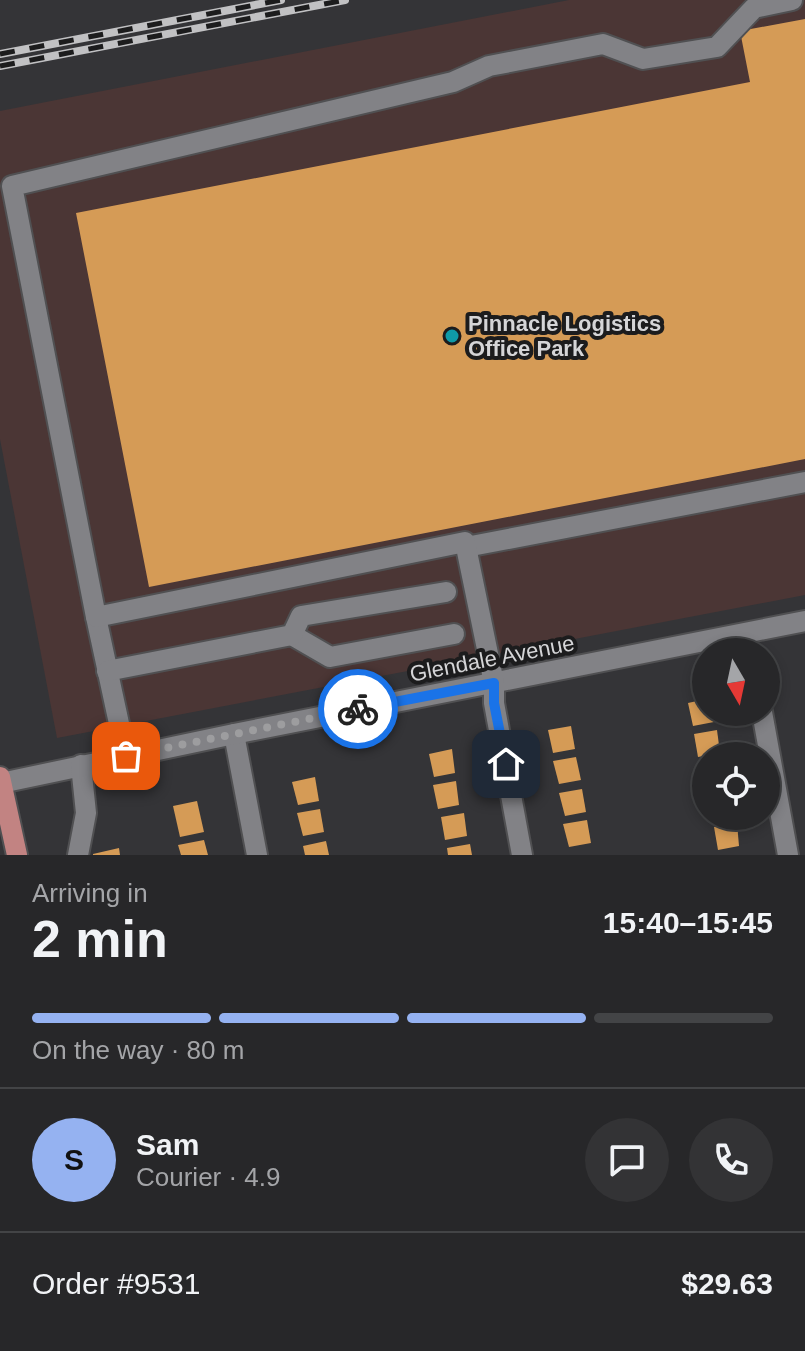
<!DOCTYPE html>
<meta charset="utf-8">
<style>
:root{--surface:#272729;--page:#333335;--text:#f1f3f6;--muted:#a4a5a8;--line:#434446;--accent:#95b2f1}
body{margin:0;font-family:Arial,sans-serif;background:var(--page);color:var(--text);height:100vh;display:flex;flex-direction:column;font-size:30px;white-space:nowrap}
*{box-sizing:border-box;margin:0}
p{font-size:26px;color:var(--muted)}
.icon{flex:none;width:44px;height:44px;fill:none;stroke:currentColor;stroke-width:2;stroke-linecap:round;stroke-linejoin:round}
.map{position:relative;height:855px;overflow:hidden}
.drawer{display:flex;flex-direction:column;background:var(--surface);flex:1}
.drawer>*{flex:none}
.needle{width:52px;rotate:171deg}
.controls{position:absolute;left:692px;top:638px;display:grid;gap:16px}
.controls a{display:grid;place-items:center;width:88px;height:88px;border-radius:50%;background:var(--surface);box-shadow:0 4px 12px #0003,0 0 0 2px var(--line);font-size:40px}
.pin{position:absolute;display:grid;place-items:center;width:68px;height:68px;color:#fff;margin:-34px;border-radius:16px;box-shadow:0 4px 12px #0006}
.courier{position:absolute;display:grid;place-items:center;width:80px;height:80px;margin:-40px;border:6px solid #1a73e8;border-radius:50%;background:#fff;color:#222;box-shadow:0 2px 10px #0007}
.head em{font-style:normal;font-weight:600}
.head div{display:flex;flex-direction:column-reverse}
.head{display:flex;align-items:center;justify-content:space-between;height:136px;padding:0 32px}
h1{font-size:52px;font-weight:600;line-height:60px}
.bar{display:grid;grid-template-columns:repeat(4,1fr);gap:12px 8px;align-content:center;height:96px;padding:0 32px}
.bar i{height:10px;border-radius:6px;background:var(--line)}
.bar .active{background:var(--accent)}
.bar p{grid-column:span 4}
.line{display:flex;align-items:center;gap:20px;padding:0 32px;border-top:2px solid var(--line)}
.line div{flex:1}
.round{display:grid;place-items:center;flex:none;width:84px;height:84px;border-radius:42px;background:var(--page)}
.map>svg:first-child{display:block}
</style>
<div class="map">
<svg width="805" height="855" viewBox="0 0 805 855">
<rect width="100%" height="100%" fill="#343437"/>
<path fill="#4b3635" d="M569,0H805V595L57,738L0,439V111Z"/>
<g fill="#d59b56">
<path d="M805,19V459L149,587L76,213L750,82L740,31Z"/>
<path d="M706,699V712H712L714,722L693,726L688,703Z"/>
<path d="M571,726L575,749L553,753L548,730Z"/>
<path d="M717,730L720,753L698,757L694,734Z"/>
<path d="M452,749L455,773L434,777L429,754Z"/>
<path d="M576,757L581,780L559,784L553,761Z"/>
<path d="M315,777L319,801L298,805L292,782Z"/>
<path d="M456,781L459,805L438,809L433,785Z"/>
<path d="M582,789L586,812L565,816L559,793Z"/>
<path d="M197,801L204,832L180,837L173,806Z"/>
<path d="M320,809L324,832L303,836L297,813Z"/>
<path d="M464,813L467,836L445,840L441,817Z"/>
<path d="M587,820L591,843L569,847L563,824Z"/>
<path d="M737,823L739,846L718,850L714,827Z"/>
<path d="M204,840L208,855H181L178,845Z"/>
<path d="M326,841L329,855H305L303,846Z"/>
<path d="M470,844L472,855H448L447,848Z"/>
<path d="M119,848L120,855H93V854Z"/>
</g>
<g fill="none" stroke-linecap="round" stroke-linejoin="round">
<defs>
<g id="minor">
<path d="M466,547L805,482"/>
<path d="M96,617L126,756"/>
<path d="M292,635L330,657L454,634"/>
<path d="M107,671L292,635L301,616L446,592"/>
<path d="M762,712L788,855"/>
<path d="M234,734L257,855"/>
<path d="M1,783L234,734L805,621"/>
<path d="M78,855L86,813L81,765"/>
<path d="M522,855L494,703V683L465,542L96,617L12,186L453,82L489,66L603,44L643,59L717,47L754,8L792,0"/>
</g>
<path id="major" d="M0,777L17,855"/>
</defs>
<use href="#minor" stroke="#505052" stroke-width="24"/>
<use href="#major" stroke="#505052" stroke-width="24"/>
<use href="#minor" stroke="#828286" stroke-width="20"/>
<use href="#major" stroke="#c28382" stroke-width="20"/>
<defs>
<g id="rail">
<path d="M0,54L281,0"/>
<path d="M0,66L345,0"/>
</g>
</defs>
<use href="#rail" stroke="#c1c1c3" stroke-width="8"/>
<use href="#rail" stroke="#1c1c1d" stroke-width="5" stroke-dasharray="15" stroke-linecap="butt"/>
</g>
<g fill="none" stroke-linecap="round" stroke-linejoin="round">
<path stroke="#9d9d9f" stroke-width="8" stroke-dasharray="0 14.4" d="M126,756L358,709"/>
<path stroke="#1a73e8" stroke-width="10" d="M358,709L494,683V703L506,764"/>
</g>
<circle fill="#0f9aa8" stroke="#1c1c1d" stroke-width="3" cx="452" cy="336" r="8"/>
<g text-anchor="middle" stroke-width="8" stroke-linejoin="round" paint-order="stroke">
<g font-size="22" font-weight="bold" fill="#d5d5d7" stroke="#1c1c1d" text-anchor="start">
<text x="468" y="331">Pinnacle Logistics<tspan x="468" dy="25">Office Park</tspan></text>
</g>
<g font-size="22" fill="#d5d5d7" stroke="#1c1c1d">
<text transform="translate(492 658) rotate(-11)" y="8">Glendale Avenue</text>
</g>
</g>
</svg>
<div class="controls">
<a><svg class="needle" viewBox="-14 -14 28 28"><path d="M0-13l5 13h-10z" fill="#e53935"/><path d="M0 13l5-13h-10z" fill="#a4a5a8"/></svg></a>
<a><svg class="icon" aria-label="locate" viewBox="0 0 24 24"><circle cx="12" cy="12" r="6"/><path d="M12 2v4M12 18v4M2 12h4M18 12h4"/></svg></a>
</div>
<div class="pin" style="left:126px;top:756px;background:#ea580c"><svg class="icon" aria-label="bag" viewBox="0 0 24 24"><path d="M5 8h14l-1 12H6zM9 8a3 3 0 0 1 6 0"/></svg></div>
<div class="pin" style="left:506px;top:764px;background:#1f2937"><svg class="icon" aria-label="home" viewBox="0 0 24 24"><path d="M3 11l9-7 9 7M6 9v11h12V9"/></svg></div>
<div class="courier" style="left:358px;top:709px"><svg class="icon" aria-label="bike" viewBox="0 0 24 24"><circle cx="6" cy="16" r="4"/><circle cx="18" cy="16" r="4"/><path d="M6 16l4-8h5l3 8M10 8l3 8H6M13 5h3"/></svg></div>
</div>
<section class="drawer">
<div class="head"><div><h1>2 min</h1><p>Arriving in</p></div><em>15:40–15:45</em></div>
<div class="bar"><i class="active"></i><i class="active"></i><i class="active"></i><i></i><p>On the way · 80 m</p></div>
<div class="line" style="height:144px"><b class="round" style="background:var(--accent);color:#111">S</b><div><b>Sam</b><p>Courier · 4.9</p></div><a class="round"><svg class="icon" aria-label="chat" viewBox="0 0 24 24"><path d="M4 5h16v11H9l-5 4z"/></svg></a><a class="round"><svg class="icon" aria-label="phone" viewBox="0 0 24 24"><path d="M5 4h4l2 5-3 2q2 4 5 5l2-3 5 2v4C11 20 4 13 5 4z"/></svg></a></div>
<div class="line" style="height:104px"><div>Order #9531</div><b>$29.63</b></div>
</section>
